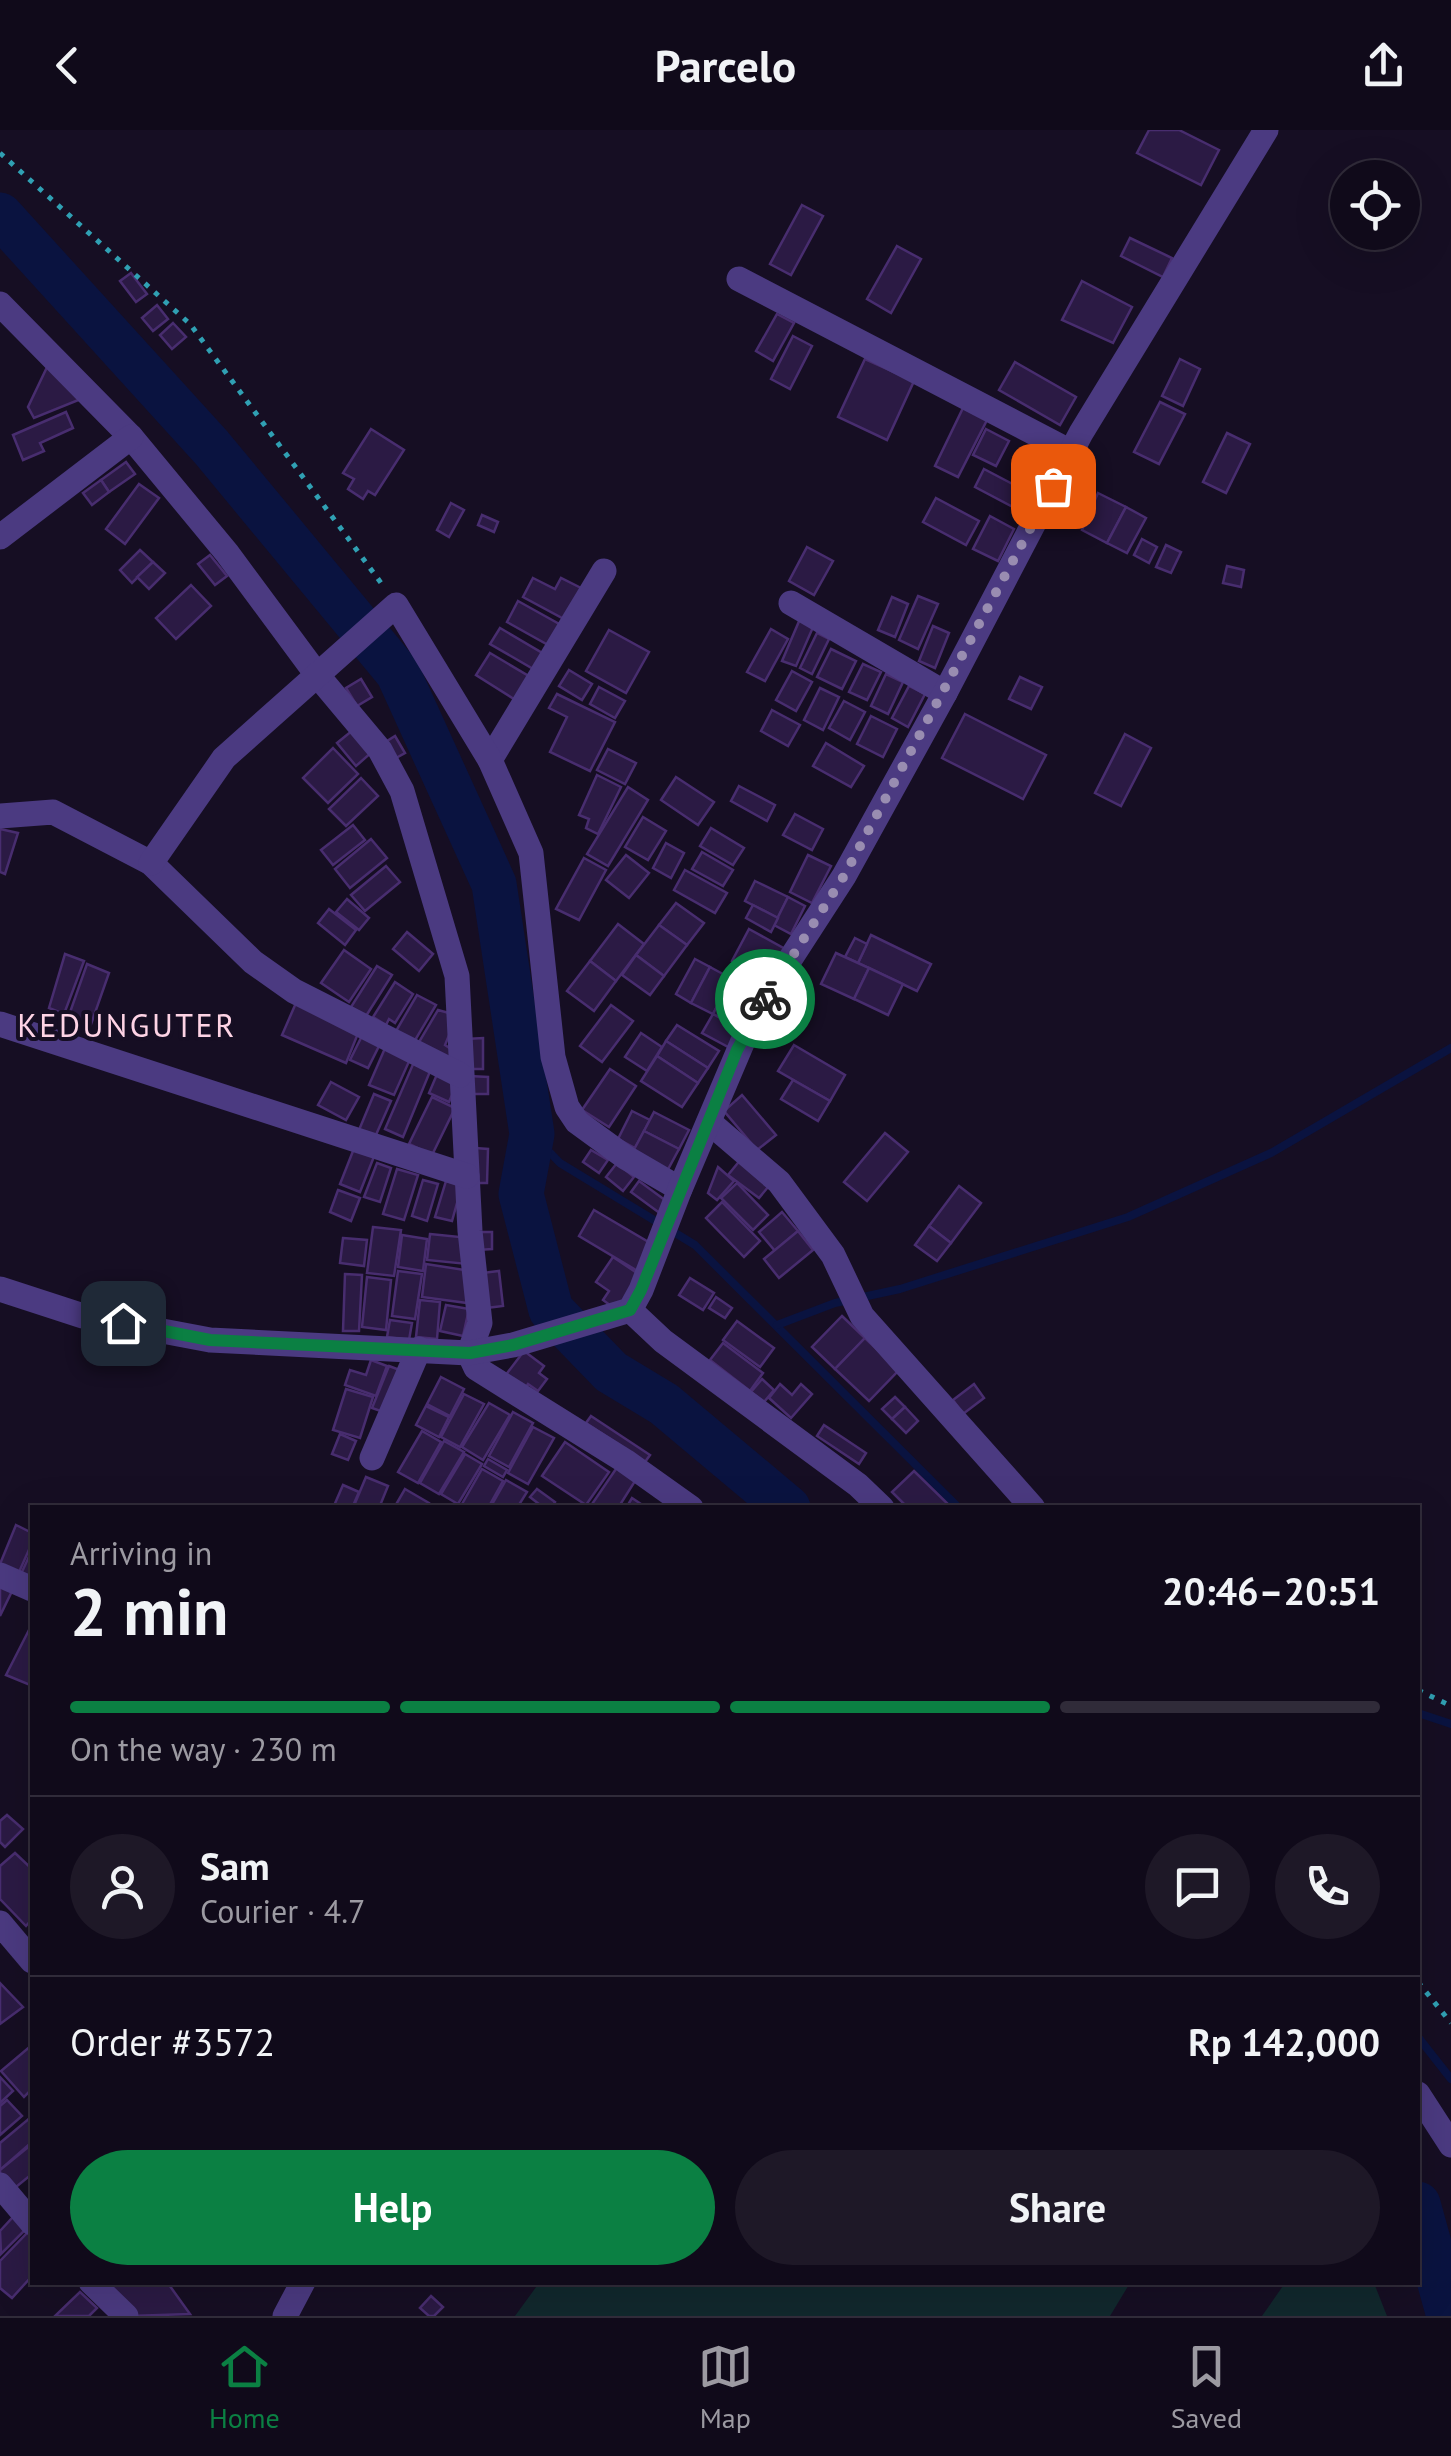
<!DOCTYPE html>
<meta charset="utf-8">
<style>
:root{--surface:#100a1a;--page:#1e1827;--text:#f1f3f6;--muted:#9c9aa2;--line:#302b39;--accent:#0b8043}
body{margin:0;font-family:"PT Sans",sans-serif;background:var(--page);color:var(--text);height:100vh;display:flex;flex-direction:column;font-size:38px;white-space:nowrap}
*{box-sizing:border-box;margin:0}
p{font-size:32px;color:var(--muted)}
.icon{flex:none;width:55px;height:55px;fill:none;stroke:currentColor;stroke-width:2;stroke-linecap:round;stroke-linejoin:round}
.map{position:relative;flex:1;overflow:hidden}
.drawer{position:absolute;left:30px;top:1375px;width:1390px;height:780px;display:flex;flex-direction:column;background:var(--surface);border-radius:0px;box-shadow:0 10px 40px #0002,0 0 0 2px var(--line)}
.drawer>*{flex:none}
.buttons{position:absolute;left:1330px;top:30px;display:grid;gap:20px}
.buttons a{display:grid;place-items:center;width:90px;height:90px;border-radius:50%;background:var(--surface);box-shadow:0 10px 40px #0002,0 0 0 2px var(--line);font-size:50px}
.pin{position:absolute;display:grid;place-items:center;width:85px;height:85px;color:#fff;margin:-42px;border-radius:20px;box-shadow:0 5px 15px #0006}
.courier{position:absolute;display:grid;place-items:center;width:100px;height:100px;margin:-50px;border:8px solid #0b8043;border-radius:50%;background:#fff;color:#222;box-shadow:0 2px 12px #0007}
.headline em{font-style:normal;font-weight:700}
.headline div{display:flex;flex-direction:column-reverse}
.headline{display:flex;align-items:center;justify-content:space-between;height:170px;padding:0 40px}
h1{font-size:65px;font-weight:700;line-height:75px}
.bar{display:grid;grid-template-columns:repeat(4,1fr);gap:15px 10px;align-content:center;height:120px;padding:0 40px}
.bar i{height:12px;border-radius:8px;background:var(--line)}
.bar .selected{background:var(--accent)}
.bar p{grid-column:span 4}
.line{display:flex;align-items:center;gap:25px;padding:0 40px;border-top:2px solid var(--line)}
.line div{flex:1}
.round{display:grid;place-items:center;flex:none;width:105px;height:105px;border-radius:52px;background:var(--page)}
.primary-button{display:flex;gap:20px;margin-top:auto;padding:20px 40px}
.primary-button a{flex:1;height:115px;border-radius:60px;background:var(--accent);color:#fff;font-size:40px;font-weight:700;line-height:115px;text-align:center}
.primary-button a+a{background:var(--page);color:var(--text)}
header{display:flex;justify-content:space-between;align-items:center;height:130px;padding:0 40px;background:var(--surface);font-size:45px;font-weight:700}
.tab-bar{display:flex;justify-content:space-around;align-items:center;height:140px;border-top:2px solid var(--line);background:var(--surface);font-size:28px;color:var(--muted)}
.tab-bar a{display:grid;justify-items:center;gap:5px}
.tab-bar .selected{color:var(--accent)}
.map>svg:first-child{display:block}
</style>
<header><svg class="icon" aria-label="back" viewBox="0 0 24 24"><path d="M15 5l-7 7 7 7"/></svg>Parcelo<svg class="icon" aria-label="share" viewBox="0 0 24 24"><path d="M12 15V3M7 8l5-5 5 5M5 13v7h14v-7"/></svg></header>
<div class="map">
<svg width="1451" height="2186" viewBox="0 0 1451 2186">
<rect width="100%" height="100%" fill="#160e23"/>
<g fill="#11282d">
<path d="M539,2153V2152L1130,2153L1110,2186H515Z"/>
<path d="M1285,2153H1374L1387,2186H1262Z"/>
</g>
<g fill="none" stroke-linecap="round" stroke-linejoin="round">
<g stroke="#0a1340" stroke-width="8">
<path d="M532,1004L560,1033L695,1115L959,1378"/>
<path d="M777,1195L835,1173L900,1159L1128,1087L1271,1023L1451,918"/>
<path d="M1418,1583L1451,1594"/>
<path d="M1418,1907L1451,1949"/>
</g>
<g stroke="#0a1340" stroke-width="45">
<path d="M0,85L211,317L398,543L494,754L532,1004L521,1064L551,1180L611,1242L664,1274L788,1378"/>
<path d="M1418,2074L1449,2186"/>
</g>
</g>
<g fill="#2b1a44" stroke="#482d6f" stroke-width="2.5">
<path d="M1149,0H1179L1219,20L1201,55L1137,23Z"/>
<path d="M802,75L823,86L791,145L770,134Z"/>
<path d="M1130,108L1172,128L1163,147L1121,126Z"/>
<path d="M897,116L921,129L891,183L867,169Z"/>
<path d="M131,143L147,164L136,172L120,151Z"/>
<path d="M1082,151L1132,177L1113,213L1062,190Z"/>
<path d="M157,175L168,189L153,201L142,188Z"/>
<path d="M777,184L794,193L773,231L756,221Z"/>
<path d="M173,193L186,207L172,219L160,205Z"/>
<path d="M793,206L812,216L790,259L771,249Z"/>
<path d="M865,229L914,251L887,310L838,287Z"/>
<path d="M1180,229L1200,239L1183,276L1162,266Z"/>
<path d="M1015,232L1076,267L1060,295L999,260Z"/>
<path d="M49,233L81,269L34,288L28,277Z"/>
<path d="M1160,272L1185,284L1159,334L1134,322Z"/>
<path d="M963,278L987,290L958,347L935,336Z"/>
<path d="M66,282L73,298L40,313L44,321L23,330L13,305Z"/>
<path d="M371,299L404,320L375,365L368,361L363,369L348,359L354,349L343,343Z"/>
<path d="M986,299L1009,311L996,336L973,325Z"/>
<path d="M1227,303L1250,314L1226,363L1203,352Z"/>
<path d="M126,332L135,344L109,362L101,350Z"/>
<path d="M984,339L1022,359L1013,377L975,357Z"/>
<path d="M101,350L109,362L92,375L83,363Z"/>
<path d="M139,354L159,368L125,414L106,399Z"/>
<path d="M1098,363L1126,377L1107,413L1082,400Z"/>
<path d="M936,368L979,391L966,415L923,392Z"/>
<path d="M451,373L464,380L449,407L437,400Z"/>
<path d="M1126,377L1146,388L1127,423L1107,413Z"/>
<path d="M482,385L498,392L494,402L478,395Z"/>
<path d="M990,386L1014,399L998,431L973,419Z"/>
<path d="M1142,409L1157,417L1149,433L1134,425Z"/>
<path d="M1166,415L1181,422L1171,443L1156,437Z"/>
<path d="M807,417L833,431L814,465L789,451Z"/>
<path d="M140,420L153,432L132,453L120,440Z"/>
<path d="M210,425L227,446L215,455L198,434Z"/>
<path d="M153,432L165,443L149,459L137,447Z"/>
<path d="M1227,436L1244,440L1241,457L1223,453Z"/>
<path d="M533,448L555,459L561,448L581,458L564,489L523,467Z"/>
<path d="M191,455L211,476L176,509L156,488Z"/>
<path d="M918,466L938,474L918,519L899,510Z"/>
<path d="M892,467L908,474L895,507L878,500Z"/>
<path d="M518,471L561,495L550,516L507,492Z"/>
<path d="M800,489L814,495L796,536L782,531Z"/>
<path d="M933,496L949,503L935,538L919,531Z"/>
<path d="M500,498L544,524L535,540L490,514Z"/>
<path d="M771,499L788,509L765,551L747,542Z"/>
<path d="M609,500L649,522L626,563L586,541Z"/>
<path d="M817,503L829,509L812,544L800,538Z"/>
<path d="M831,519L856,531L842,559L817,547Z"/>
<path d="M490,523L532,548L517,571L476,545Z"/>
<path d="M863,534L881,542L867,570L849,562Z"/>
<path d="M569,540L592,554L582,570L559,556Z"/>
<path d="M792,541L812,552L796,581L776,570Z"/>
<path d="M886,544L903,552L888,584L871,576Z"/>
<path d="M1020,547L1042,557L1031,579L1009,569Z"/>
<path d="M361,549L372,567L357,576L346,558Z"/>
<path d="M909,556L925,564L908,597L892,588Z"/>
<path d="M599,557L625,571L615,588L590,574Z"/>
<path d="M820,558L839,567L823,600L804,590Z"/>
<path d="M557,564L615,592L590,641L550,622L567,587L549,578Z"/>
<path d="M844,571L865,582L850,610L829,598Z"/>
<path d="M772,580L800,595L788,616L761,601Z"/>
<path d="M965,584L1046,625L1023,669L942,628Z"/>
<path d="M871,586L897,599L883,627L857,614Z"/>
<path d="M353,600L372,622L356,636L337,613Z"/>
<path d="M1125,604L1151,618L1121,676L1095,663Z"/>
<path d="M395,606L405,623L394,629L384,613Z"/>
<path d="M826,613L864,636L851,657L813,636Z"/>
<path d="M333,618L358,644L328,673L303,648Z"/>
<path d="M608,619L636,633L625,654L597,640Z"/>
<path d="M597,645L621,657L598,704L586,698L589,689L579,685Z"/>
<path d="M676,647L714,672L698,695L661,670Z"/>
<path d="M361,648L378,666L346,696L329,679Z"/>
<path d="M739,656L775,675L767,691L731,671Z"/>
<path d="M628,657L648,670L608,736L587,724Z"/>
<path d="M795,684L823,699L812,720L783,705Z"/>
<path d="M643,687L666,701L648,730L625,717Z"/>
<path d="M353,695L365,710L333,735L321,720Z"/>
<path d="M711,698L744,718L733,735L700,716Z"/>
<path d="M0,699L18,703L5,744L0,742Z"/>
<path d="M371,709L387,728L350,758L335,739Z"/>
<path d="M666,713L684,723L671,748L653,738Z"/>
<path d="M702,722L733,740L723,756L692,739Z"/>
<path d="M626,725L649,743L629,768L606,750Z"/>
<path d="M808,725L831,736L812,773L790,762Z"/>
<path d="M584,728L606,740L579,790L556,779Z"/>
<path d="M386,736L400,752L365,781L351,765Z"/>
<path d="M685,740L727,763L715,783L674,760Z"/>
<path d="M755,751L788,767L778,788L745,771Z"/>
<path d="M788,767L805,776L791,804L774,795Z"/>
<path d="M347,769L369,788L359,800L336,782Z"/>
<path d="M676,773L704,793L687,815L659,795Z"/>
<path d="M753,775L778,788L771,802L746,788Z"/>
<path d="M329,779L356,800L345,815L318,793Z"/>
<path d="M618,794L644,814L616,851L590,831Z"/>
<path d="M659,795L687,815L664,846L636,825Z"/>
<path d="M749,799L787,820L769,852L732,831Z"/>
<path d="M407,802L433,824L419,841L393,819Z"/>
<path d="M871,805L931,834L917,861L858,833Z"/>
<path d="M855,808L867,814L858,833L845,827Z"/>
<path d="M344,820L371,839L349,872L321,853Z"/>
<path d="M836,823L869,838L854,869L821,854Z"/>
<path d="M65,824L84,831L64,884L49,878Z"/>
<path d="M636,825L664,846L650,865L622,845Z"/>
<path d="M695,829L710,837L691,873L676,864Z"/>
<path d="M590,831L616,851L594,881L567,861Z"/>
<path d="M87,834L109,843L90,897L68,888Z"/>
<path d="M377,836L392,845L366,886L351,877Z"/>
<path d="M739,836L769,852L755,877L725,861Z"/>
<path d="M710,837L732,849L713,884L691,873Z"/>
<path d="M869,838L903,854L888,885L854,869Z"/>
<path d="M395,852L413,864L395,893L389,889L386,895L373,887Z"/>
<path d="M725,861L755,877L742,900L713,884Z"/>
<path d="M417,865L436,875L414,912L396,901Z"/>
<path d="M296,873L359,901L346,933L282,905Z"/>
<path d="M611,875L633,891L602,932L580,916Z"/>
<path d="M438,880L449,883L452,898L445,915L454,921L449,929L419,912Z"/>
<path d="M713,884L742,900L732,919L702,903Z"/>
<path d="M677,895L719,921L708,938L666,911Z"/>
<path d="M641,903L662,917L647,941L625,927Z"/>
<path d="M363,904L381,912L368,938L350,930Z"/>
<path d="M483,908V939H467L466,909Z"/>
<path d="M666,911L708,938L698,953L657,926Z"/>
<path d="M794,915L845,945L830,971L778,941Z"/>
<path d="M386,916L411,927L394,965L369,955Z"/>
<path d="M657,926L698,953L682,977L641,951Z"/>
<path d="M414,932L431,939L403,1007L385,999Z"/>
<path d="M610,939L636,956L609,997L582,980Z"/>
<path d="M438,942L458,951L449,972L429,963Z"/>
<path d="M469,946L488,947V964H468Z"/>
<path d="M793,950L830,971L818,991L781,969Z"/>
<path d="M331,952L359,967L346,990L318,975Z"/>
<path d="M374,964L391,971L375,1007L359,1000Z"/>
<path d="M742,965L776,1005L757,1020L724,981Z"/>
<path d="M432,967L455,978L432,1025L409,1014Z"/>
<path d="M632,981L650,990L635,1018L618,1009Z"/>
<path d="M654,982L689,1000L679,1019L644,1001Z"/>
<path d="M644,1001L679,1019L666,1043L631,1025Z"/>
<path d="M885,1003L908,1022L867,1071L844,1052Z"/>
<path d="M355,1016L375,1024L360,1062L340,1054Z"/>
<path d="M475,1018L488,1019L487,1053H474Z"/>
<path d="M591,1020L608,1030L599,1043L583,1032Z"/>
<path d="M742,1028L773,1051L759,1068L728,1045Z"/>
<path d="M377,1033L391,1038L380,1072L364,1067Z"/>
<path d="M617,1033L634,1047L623,1061L606,1047Z"/>
<path d="M718,1037L734,1051L717,1070L708,1063Z"/>
<path d="M397,1039L418,1045L404,1090L383,1084Z"/>
<path d="M423,1050L438,1054L427,1091L412,1086Z"/>
<path d="M446,1051L462,1055L452,1091L435,1087Z"/>
<path d="M639,1051L669,1073L661,1084L631,1062Z"/>
<path d="M737,1053L768,1085L753,1100L721,1068Z"/>
<path d="M959,1056L981,1073L951,1113L929,1096Z"/>
<path d="M338,1060L360,1068L351,1091L330,1082Z"/>
<path d="M722,1072L760,1111L744,1127L706,1088Z"/>
<path d="M594,1080L657,1117L641,1143L579,1106Z"/>
<path d="M782,1082L798,1101L775,1121L759,1102Z"/>
<path d="M929,1096L951,1113L937,1131L915,1115Z"/>
<path d="M373,1097L401,1100L394,1146L367,1143Z"/>
<path d="M798,1101L813,1120L779,1148L764,1129Z"/>
<path d="M478,1102H492V1119L478,1120Z"/>
<path d="M430,1104L470,1108L467,1134L427,1130Z"/>
<path d="M402,1105L427,1109L423,1141L398,1137Z"/>
<path d="M343,1108L367,1110L364,1136L340,1133Z"/>
<path d="M613,1127L643,1147L618,1181L603,1170L609,1161L596,1152Z"/>
<path d="M426,1134L471,1141L467,1173L422,1167Z"/>
<path d="M398,1141L422,1144L415,1189L392,1186Z"/>
<path d="M499,1141L503,1176L486,1178L482,1143Z"/>
<path d="M345,1144L362,1145L359,1201H343Z"/>
<path d="M367,1147L391,1150L386,1200L362,1197Z"/>
<path d="M690,1148L714,1163L703,1180L679,1165Z"/>
<path d="M716,1167L732,1178L725,1188L709,1178Z"/>
<path d="M420,1170L440,1172L437,1209L416,1207Z"/>
<path d="M446,1175L469,1179L463,1206L440,1201Z"/>
<path d="M842,1186L865,1208L835,1239L812,1217Z"/>
<path d="M390,1190L412,1193L409,1210L387,1207Z"/>
<path d="M737,1191L774,1218L760,1237L723,1210Z"/>
<path d="M865,1208L899,1240L869,1271L835,1239Z"/>
<path d="M723,1213L763,1243L750,1261L710,1230Z"/>
<path d="M524,1221L544,1236L539,1243L547,1249L538,1261L528,1254L524,1260L505,1246Z"/>
<path d="M371,1230L387,1236L376,1266L345,1255L350,1240L366,1245Z"/>
<path d="M389,1236L405,1242L389,1284L372,1278Z"/>
<path d="M441,1247L464,1259L450,1286L427,1274Z"/>
<path d="M762,1249L774,1260L764,1272L751,1262Z"/>
<path d="M780,1254L792,1265L801,1254L812,1264L791,1288L769,1268Z"/>
<path d="M974,1254L984,1268L963,1284L953,1270Z"/>
<path d="M346,1259L373,1267L360,1308L333,1300Z"/>
<path d="M464,1264L484,1274L460,1317L441,1307Z"/>
<path d="M895,1267L905,1277L892,1289L882,1279Z"/>
<path d="M489,1273L510,1285L483,1330L462,1317Z"/>
<path d="M426,1276L449,1287L439,1307L416,1295Z"/>
<path d="M905,1277L918,1291L906,1303L892,1289Z"/>
<path d="M513,1282L533,1293L509,1337L489,1326Z"/>
<path d="M591,1286L650,1325L645,1332L586,1293Z"/>
<path d="M824,1295L866,1323L859,1334L817,1306Z"/>
<path d="M533,1297L554,1308L528,1354L508,1343Z"/>
<path d="M422,1301L441,1312L418,1353L398,1342Z"/>
<path d="M340,1304L356,1311L348,1330L332,1324Z"/>
<path d="M444,1311L464,1322L439,1364L420,1353Z"/>
<path d="M565,1312L609,1342L586,1375L542,1346Z"/>
<path d="M465,1324L482,1334L458,1374L441,1364Z"/>
<path d="M488,1329L507,1340L503,1347L484,1336Z"/>
<path d="M618,1336L637,1348L618,1378L590,1377Z"/>
<path d="M482,1339L503,1351L488,1378H468L462,1374Z"/>
<path d="M914,1341L952,1378H908L892,1362Z"/>
<path d="M366,1347L388,1356L379,1378H353Z"/>
<path d="M506,1350L527,1362L517,1378H490Z"/>
<path d="M343,1355L359,1362L352,1378H333Z"/>
<path d="M405,1359L429,1373L427,1378H394Z"/>
<path d="M537,1359L555,1372L551,1378H544L530,1367Z"/>
<path d="M632,1368L647,1378H626Z"/>
<path d="M16,1395L32,1403V1413L19,1442L0,1434Z"/>
<path d="M32,1420V1449L21,1444Z"/>
<path d="M0,1453L13,1459L0,1486Z"/>
<path d="M32,1494V1551L30,1555L6,1545Z"/>
<path d="M7,1685L23,1699L5,1717L0,1712V1691Z"/>
<path d="M15,1723L32,1739V1789L26,1796L0,1769V1736Z"/>
<path d="M0,1853L23,1877L0,1894Z"/>
<path d="M32,1915V1959L24,1967L1,1941Z"/>
<path d="M0,1947L13,1961L0,1973Z"/>
<path d="M7,1970L22,1986L0,2005V1976Z"/>
<path d="M31,1987L32,2012L0,2040V2013Z"/>
<path d="M32,2014V2044L11,2061L0,2047V2040Z"/>
<path d="M13,2087L27,2098L1,2124L0,2101Z"/>
<path d="M29,2101L32,2108V2146L12,2168L0,2158V2131Z"/>
<path d="M97,2152H167L190,2184L130,2186Z"/>
<path d="M80,2162L97,2178L89,2186H55Z"/>
<path d="M431,2166L443,2177L434,2186H429L420,2178Z"/>
</g>
<g fill="none" stroke-linecap="round" stroke-linejoin="round">
<g stroke="#30a0b3" stroke-width="5" stroke-dasharray="5 8" stroke-linecap="butt">
<path d="M0,23L190,194L384,457"/>
<path d="M1418,1560L1451,1576"/>
<path d="M1418,1852L1451,1893"/>
</g>
<g stroke="#4b3a81" stroke-width="25">
<path d="M739,149L1071,322"/>
<path d="M0,174L131,307L227,423L318,546L380,620L402,661L457,846L470,1101L480,1193L469,1223L476,1238L625,1331L691,1378"/>
<path d="M0,407L131,307"/>
<path d="M791,473L945,563"/>
<path d="M490,630L604,441"/>
<path d="M0,686L53,682L151,733L253,832L294,861L460,945"/>
<path d="M151,733L224,628L396,475L490,630L531,723L553,927L567,977L577,992L625,1027L680,1059"/>
<path d="M0,894L467,1046"/>
<path d="M709,992L779,1052L833,1125L862,1186L1033,1378"/>
<path d="M0,1159L83,1186L210,1210L469,1223L513,1215L630,1180L641,1160L680,1059L754,885L844,746L945,563L1081,303L1266,0"/>
<path d="M630,1180L663,1211L858,1355L882,1378"/>
<path d="M372,1328L419,1219"/>
<path d="M0,1445L32,1459"/>
<path d="M0,1793L32,1831"/>
<path d="M1418,1964L1451,2015"/>
<path d="M0,2055L32,2093"/>
<path d="M91,2152L126,2186"/>
<path d="M285,2186L303,2152"/>
</g>
</g>
<g fill="none" stroke-linecap="round" stroke-linejoin="round">
<path stroke="#998db1" stroke-width="10" stroke-dasharray="0 18" d="M765,869L844,746L1053,356"/>
<path stroke="#0b8043" stroke-width="12" d="M123,1193L210,1210L470,1223L513,1215L630,1180L641,1160L737,920L765,869"/>
</g>
<g text-anchor="middle" stroke-width="8" stroke-linejoin="round" paint-order="stroke">
<g font-size="32" letter-spacing="2.5" fill="#fed3e5" stroke="#160e23">
<text x="127" y="907">KEDUNGUTER</text>
</g>
</g>
</svg>
<div class="buttons">
<a><svg class="icon" aria-label="locate" viewBox="0 0 24 24"><circle cx="12" cy="12" r="6"/><path d="M12 2v4M12 18v4M2 12h4M18 12h4"/></svg></a>
</div>
<div class="pin" style="left:1053px;top:356px;background:#ea580c"><svg class="icon" aria-label="bag" viewBox="0 0 24 24"><path d="M5 8h14l-1 12H6zM9 8a3 3 0 0 1 6 0"/></svg></div>
<div class="pin" style="left:123px;top:1193px;background:#1f2937"><svg class="icon" aria-label="home" viewBox="0 0 24 24"><path d="M3 11l9-7 9 7M6 9v11h12V9"/></svg></div>
<div class="courier" style="left:765px;top:869px"><svg class="icon" aria-label="bike" viewBox="0 0 24 24"><circle cx="6" cy="16" r="4"/><circle cx="18" cy="16" r="4"/><path d="M6 16l4-8h5l3 8M10 8l3 8H6M13 5h3"/></svg></div>
<section class="drawer">
<div class="headline"><div><h1>2 min</h1><p>Arriving in</p></div><em>20:46–20:51</em></div>
<div class="bar"><i class="selected"></i><i class="selected"></i><i class="selected"></i><i></i><p>On the way · 230 m</p></div>
<div class="line" style="height:180px"><a class="round"><svg class="icon" aria-label="person" viewBox="0 0 24 24"><circle cx="12" cy="8" r="4"/><path d="M4 21q1-7 8-7t8 7"/></svg></a><div><b>Sam</b><p>Courier · 4.7</p></div><a class="round"><svg class="icon" aria-label="chat" viewBox="0 0 24 24"><path d="M4 5h16v11H9l-5 4z"/></svg></a><a class="round"><svg class="icon" aria-label="phone" viewBox="0 0 24 24"><path d="M5 4h4l2 5-3 2q2 4 5 5l2-3 5 2v4C11 20 4 13 5 4z"/></svg></a></div>
<div class="line" style="height:130px"><div>Order #3572</div><b>Rp 142,000</b></div>
<div class="primary-button"><a>Help</a><a>Share</a></div>
</section>
</div>
<nav class="tab-bar">
<a class="selected"><svg class="icon" aria-label="home" viewBox="0 0 24 24"><path d="M3 11l9-7 9 7M6 9v11h12V9"/></svg>Home</a>
<a><svg class="icon" aria-label="map" viewBox="0 0 24 24"><path d="M3 6l6-2 6 2 6-2v14l-6 2-6-2-6 2zM9 4v14M15 6v14"/></svg>Map</a>
<a><svg class="icon" aria-label="saved" viewBox="0 0 24 24"><path d="M7 4h10v16l-5-4-5 4z"/></svg>Saved</a>
</nav>
